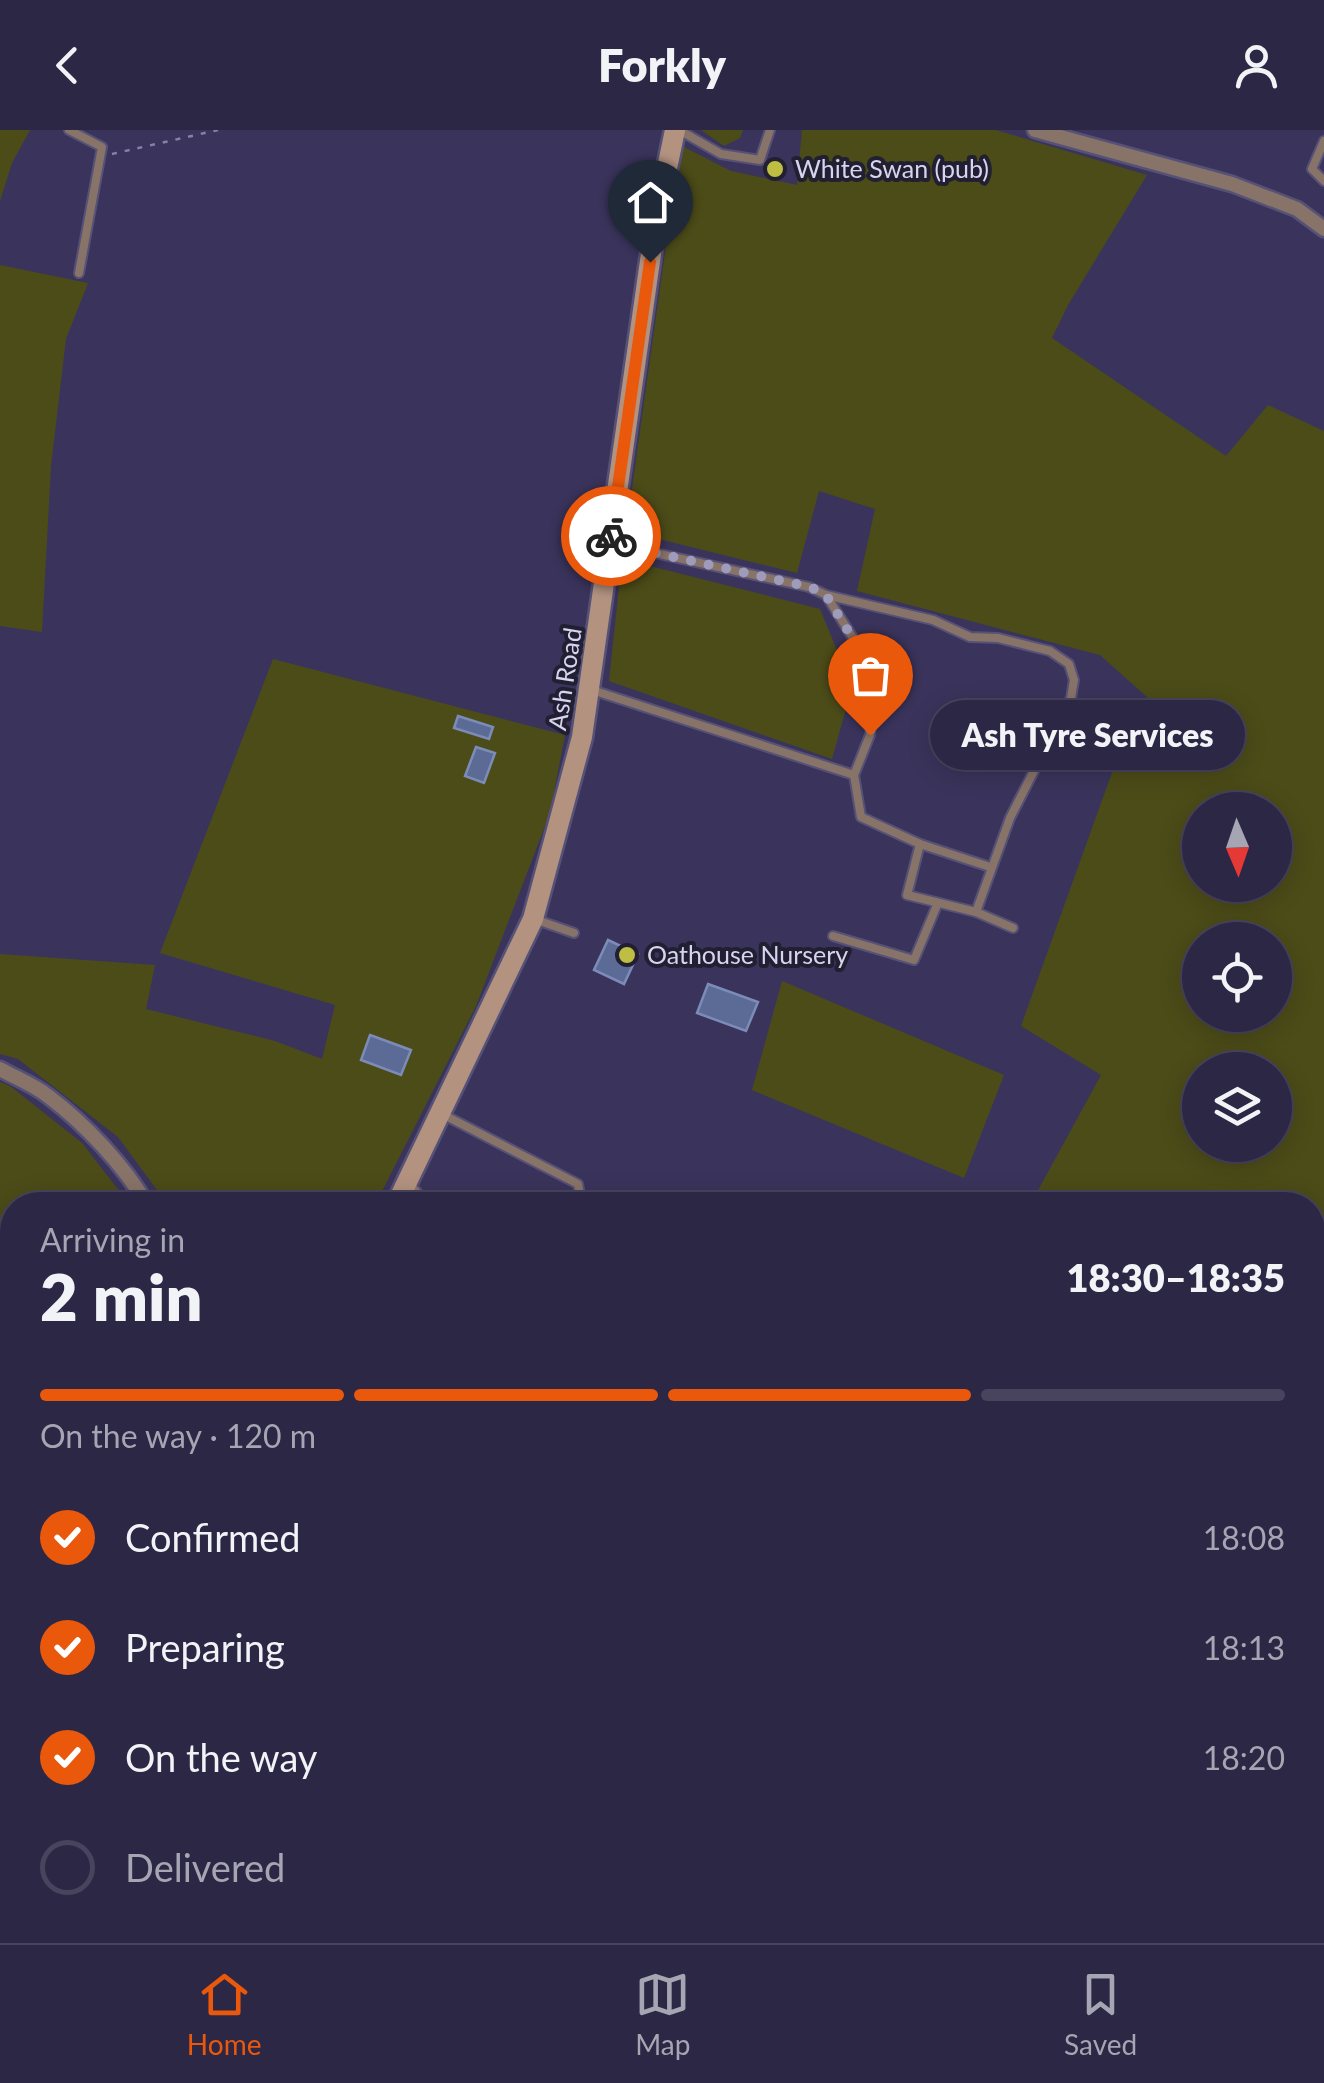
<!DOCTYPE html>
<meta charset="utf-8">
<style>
:root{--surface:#2c2745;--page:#342f4c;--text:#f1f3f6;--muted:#a6a5b3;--line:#48445e;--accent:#ea580c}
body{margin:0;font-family:Lato,sans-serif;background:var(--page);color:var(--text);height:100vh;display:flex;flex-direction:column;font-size:38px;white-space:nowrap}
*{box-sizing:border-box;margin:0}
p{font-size:32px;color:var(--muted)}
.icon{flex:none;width:55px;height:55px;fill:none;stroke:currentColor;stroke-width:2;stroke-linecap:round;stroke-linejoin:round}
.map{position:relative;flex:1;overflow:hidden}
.details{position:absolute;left:0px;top:1062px;width:1325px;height:752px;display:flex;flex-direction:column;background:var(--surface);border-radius:40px 40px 0 0;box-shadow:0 5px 25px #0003,0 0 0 2px var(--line)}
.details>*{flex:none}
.needle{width:65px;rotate:178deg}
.tools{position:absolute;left:1182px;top:662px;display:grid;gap:20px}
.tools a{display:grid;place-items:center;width:110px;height:110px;border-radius:50%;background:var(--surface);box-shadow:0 5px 25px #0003,0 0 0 2px var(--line);font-size:50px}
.pin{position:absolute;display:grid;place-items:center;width:85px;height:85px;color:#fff;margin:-102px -42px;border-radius:50% 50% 50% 0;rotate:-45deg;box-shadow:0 0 10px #0007}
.pin .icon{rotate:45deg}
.courier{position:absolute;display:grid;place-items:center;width:100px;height:100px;margin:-50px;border:8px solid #ea580c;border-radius:50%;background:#fff;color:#222;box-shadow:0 2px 12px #0007}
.bubble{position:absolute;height:70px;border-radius:35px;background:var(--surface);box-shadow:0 5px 25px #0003,0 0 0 2px var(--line);font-size:32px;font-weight:800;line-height:70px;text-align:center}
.summary em{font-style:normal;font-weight:800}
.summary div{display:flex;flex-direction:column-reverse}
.summary{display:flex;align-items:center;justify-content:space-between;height:170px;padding:0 40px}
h1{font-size:65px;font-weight:800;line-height:75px}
.bar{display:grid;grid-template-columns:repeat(4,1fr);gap:15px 10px;align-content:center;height:120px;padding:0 40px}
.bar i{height:12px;border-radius:8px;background:var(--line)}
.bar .selected{background:var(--accent)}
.bar p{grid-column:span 4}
ol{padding:0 40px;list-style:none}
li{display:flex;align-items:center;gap:30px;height:110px}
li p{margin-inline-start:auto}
li .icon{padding:10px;border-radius:50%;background:var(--accent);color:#fff;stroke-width:4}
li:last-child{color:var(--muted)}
li i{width:55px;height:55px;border:5px solid var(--line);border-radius:50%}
header{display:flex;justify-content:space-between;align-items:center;height:130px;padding:0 40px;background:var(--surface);font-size:45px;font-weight:800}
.tabs{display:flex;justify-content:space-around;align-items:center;height:140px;border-top:2px solid var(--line);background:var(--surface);font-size:28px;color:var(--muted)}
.tabs a{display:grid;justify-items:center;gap:5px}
.tabs .selected{color:var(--accent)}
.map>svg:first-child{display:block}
</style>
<header><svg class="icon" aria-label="back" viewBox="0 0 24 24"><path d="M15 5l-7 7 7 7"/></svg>Forkly<svg class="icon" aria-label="person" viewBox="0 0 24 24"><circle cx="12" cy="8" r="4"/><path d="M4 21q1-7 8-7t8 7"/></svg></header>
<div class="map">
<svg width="1324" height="1813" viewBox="0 0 1324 1813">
<rect width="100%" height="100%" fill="#3a345c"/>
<g fill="#4c4c19" fill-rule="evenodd">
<path d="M0,0H30L12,33L0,71Z"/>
<path d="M701,0H743L740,8L724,16Z"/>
<path d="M802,0H996L1147,45L1068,175L1052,208L1226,326L1268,275L1324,301V1693L1312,1685V1075H1030L1101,945L1021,896L1134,581L1166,584L1100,525L857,461L875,379L819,361L797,443L626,401L680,15L731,41L797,55ZM1200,680H1275V755H1200ZM1200,810H1275V885H1200ZM1200,940H1275V1015H1200Z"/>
<path d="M0,135L88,153L66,209L51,336L42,502L0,496Z"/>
<path d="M622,429L820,479L852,557L832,629L609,551Z"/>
<path d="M273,529L565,605L550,683L476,876L375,1075H168L118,1007L18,929L0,924V824L155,835L146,879L275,911L322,929L335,875L160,823ZM458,586L493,597L490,608L454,598Z"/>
<path d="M782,851L1004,945L964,1048L752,960Z"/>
<path d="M0,952L10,956L82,1013L130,1075H12V1443L0,1451Z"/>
<path d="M497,1802H1170V1803L1166,1813H476Z"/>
</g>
<g fill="#5c6b95" stroke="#7c8cb8" stroke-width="2.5">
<path d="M458,586L493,597L489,609L454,598Z"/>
<path d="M476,617L495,623L484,653L465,646Z"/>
<path d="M608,810L638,824L624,854L594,840Z"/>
<path d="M708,854L758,872L746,901L697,883Z"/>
<path d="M370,905L411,920L401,945L361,930Z"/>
<path d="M1,1578L12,1583V1620L0,1615Z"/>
<path d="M12,1732V1743L4,1748L0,1739Z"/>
<path d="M34,1802H51L53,1806L34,1813L30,1805Z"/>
<path d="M108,1802L127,1804L124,1813H105Z"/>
<path d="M289,1802H302L297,1813L286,1808Z"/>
</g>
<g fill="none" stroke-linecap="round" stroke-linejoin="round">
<defs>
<g id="lane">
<path d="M69,0L102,17L79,143"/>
<path d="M679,0L721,24L760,30L770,0"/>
<path d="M1324,11L1312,39L1324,51"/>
<path d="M610,413L809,457L826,465L933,490L970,507L998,508L1050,521L1069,534L1074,550L1071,568L1010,688L976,782"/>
<path d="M826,465L865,527L875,552L870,605L854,645L861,687L920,714L907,765L976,782L1013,798"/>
<path d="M592,560L854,645"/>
<path d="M920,714L990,737"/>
<path d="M537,790L574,803"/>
<path d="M833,806L914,830L937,775"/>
<path d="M444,985L578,1054L582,1075"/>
<path d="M408,1052L428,1075"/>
<path d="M0,1640L12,1656"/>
<path d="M1182,1813L1186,1802"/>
</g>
<g id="street">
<path d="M1035,0L1232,54L1297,79L1324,99"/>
<path d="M0,939C16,948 34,955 48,966C85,994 124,1035 147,1075"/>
<path d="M0,1722L12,1717"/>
<path d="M0,1786L4,1813"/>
<path d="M137,1813L140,1802"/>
<path d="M329,1813L330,1802"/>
</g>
<g id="secondary">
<path d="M396,1075L533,789L582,607L655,96L675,0"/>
<path d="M0,1494L12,1487"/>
</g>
</defs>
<use href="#lane" stroke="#565176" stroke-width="12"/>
<use href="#street" stroke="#565176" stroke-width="19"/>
<use href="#secondary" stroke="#565176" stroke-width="25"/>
<g stroke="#8682a4" stroke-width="2.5" stroke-dasharray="5 8" stroke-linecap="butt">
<path d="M112,24L218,0"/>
<path d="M1312,1513L1324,1486"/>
<path d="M0,1534L12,1538"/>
<path d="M4,1666L12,1680"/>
<path d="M1312,1679L1324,1687"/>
</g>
<use href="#lane" stroke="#887368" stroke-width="8"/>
<use href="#street" stroke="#887368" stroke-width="14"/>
<use href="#secondary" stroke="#b39280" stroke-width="20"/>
</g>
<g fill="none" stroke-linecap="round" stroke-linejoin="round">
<path stroke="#9f9cbb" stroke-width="10" stroke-dasharray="0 18" d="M611,406L610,413L810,457L826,465L864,527L876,552L870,605"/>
<path stroke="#ea580c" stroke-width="12" d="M611,406L650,132"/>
</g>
<g fill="#bebf42" stroke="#211f31" stroke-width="4">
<circle cx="775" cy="39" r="10"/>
<circle cx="627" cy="825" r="10"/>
</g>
<g text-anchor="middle" stroke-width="8" stroke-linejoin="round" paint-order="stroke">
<g font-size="25" fill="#d6d4ee" stroke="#211f31" text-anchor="start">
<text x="795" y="48">White Swan (pub)</text>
<text x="647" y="834">Oathouse Nursery</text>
</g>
<g font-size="25" fill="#d6d4ee" stroke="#211f31">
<text transform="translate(565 549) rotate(-81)" y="9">Ash Road</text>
</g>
</g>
</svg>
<div class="tools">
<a><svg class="needle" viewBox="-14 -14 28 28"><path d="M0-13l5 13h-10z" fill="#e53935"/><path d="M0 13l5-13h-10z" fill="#a6a5b3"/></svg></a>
<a><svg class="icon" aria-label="locate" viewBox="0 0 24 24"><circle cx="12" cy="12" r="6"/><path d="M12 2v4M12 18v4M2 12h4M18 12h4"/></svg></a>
<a><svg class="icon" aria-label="layers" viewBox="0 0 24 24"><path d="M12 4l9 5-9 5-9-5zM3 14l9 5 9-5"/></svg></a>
</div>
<div class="pin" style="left:870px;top:605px;background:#ea580c"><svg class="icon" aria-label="bag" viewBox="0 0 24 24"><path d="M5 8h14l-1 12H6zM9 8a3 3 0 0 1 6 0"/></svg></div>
<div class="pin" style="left:650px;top:132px;background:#1f2937"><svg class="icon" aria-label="home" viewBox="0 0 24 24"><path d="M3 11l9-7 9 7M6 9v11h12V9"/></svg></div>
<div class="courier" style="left:611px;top:406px"><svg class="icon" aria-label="bike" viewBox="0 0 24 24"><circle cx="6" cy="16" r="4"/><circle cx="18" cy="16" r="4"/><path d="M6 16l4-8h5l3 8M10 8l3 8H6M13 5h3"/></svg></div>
<div class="bubble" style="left:930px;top:570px;width:315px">Ash Tyre Services</div>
<section class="details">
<div class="summary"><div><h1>2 min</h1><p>Arriving in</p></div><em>18:30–18:35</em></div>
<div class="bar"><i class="selected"></i><i class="selected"></i><i class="selected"></i><i></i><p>On the way · 120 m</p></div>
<ol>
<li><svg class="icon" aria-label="check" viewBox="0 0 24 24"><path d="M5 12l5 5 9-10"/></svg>Confirmed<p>18:08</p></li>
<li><svg class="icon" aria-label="check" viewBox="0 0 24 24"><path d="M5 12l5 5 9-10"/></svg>Preparing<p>18:13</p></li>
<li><svg class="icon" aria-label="check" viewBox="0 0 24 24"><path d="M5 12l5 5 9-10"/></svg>On the way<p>18:20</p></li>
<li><i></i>Delivered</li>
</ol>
</section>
</div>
<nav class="tabs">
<a class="selected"><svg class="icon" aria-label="home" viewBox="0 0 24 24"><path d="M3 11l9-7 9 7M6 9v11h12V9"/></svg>Home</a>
<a><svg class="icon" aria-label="map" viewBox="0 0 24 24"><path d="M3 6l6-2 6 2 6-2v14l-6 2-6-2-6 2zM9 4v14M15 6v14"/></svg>Map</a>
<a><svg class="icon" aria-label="saved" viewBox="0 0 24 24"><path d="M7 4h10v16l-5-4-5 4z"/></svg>Saved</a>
</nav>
